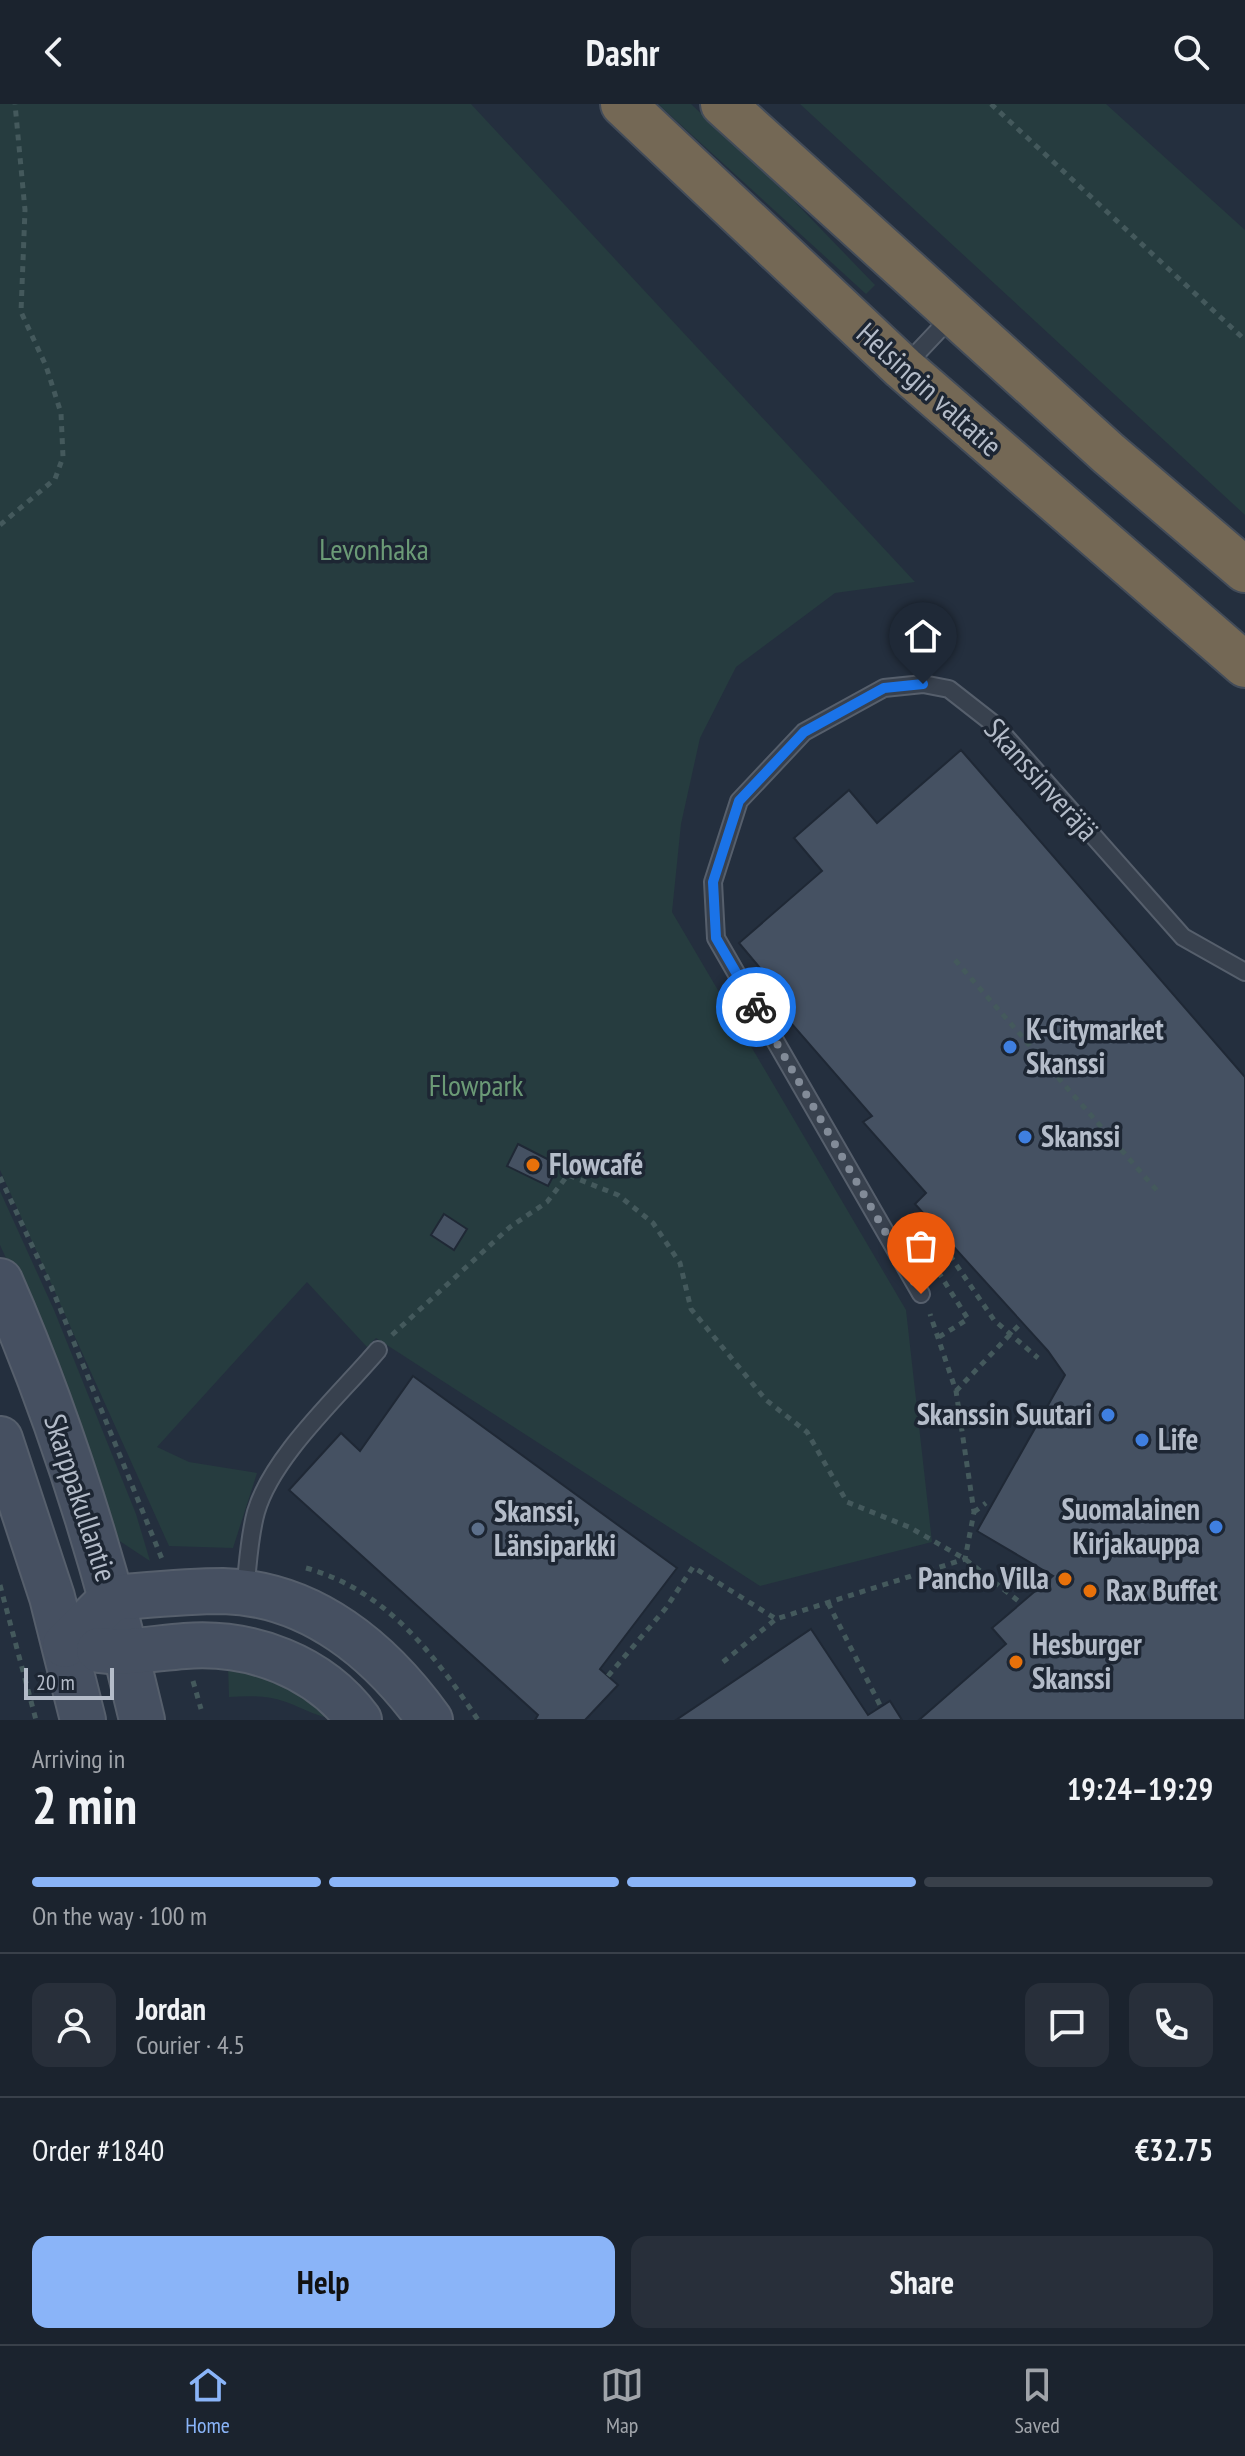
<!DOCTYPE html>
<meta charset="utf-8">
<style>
:root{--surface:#1b232e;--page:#282f3a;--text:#f1f3f6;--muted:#a0a4aa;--line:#39404a;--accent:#8ab4f8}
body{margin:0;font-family:"PT Sans Narrow",sans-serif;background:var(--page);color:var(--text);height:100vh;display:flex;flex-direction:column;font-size:30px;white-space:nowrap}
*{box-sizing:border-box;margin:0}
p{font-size:26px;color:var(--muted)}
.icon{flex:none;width:44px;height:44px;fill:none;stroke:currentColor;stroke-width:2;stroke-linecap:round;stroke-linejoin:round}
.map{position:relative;height:1616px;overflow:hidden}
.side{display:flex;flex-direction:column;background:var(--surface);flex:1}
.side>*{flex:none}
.scale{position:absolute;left:24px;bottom:20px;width:90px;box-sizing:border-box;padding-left:8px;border:4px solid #b4bcc9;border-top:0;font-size:22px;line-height:28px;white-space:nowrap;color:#b4bcc9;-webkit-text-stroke:6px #1d2633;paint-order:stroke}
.pin{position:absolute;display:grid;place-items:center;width:68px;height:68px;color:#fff;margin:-82px -34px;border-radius:50% 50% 50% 0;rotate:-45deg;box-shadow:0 0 8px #0007}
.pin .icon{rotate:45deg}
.courier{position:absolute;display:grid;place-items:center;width:80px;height:80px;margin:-40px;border:6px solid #1a73e8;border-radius:50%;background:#fff;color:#222;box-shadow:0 2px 10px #0007}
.summary em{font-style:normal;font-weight:800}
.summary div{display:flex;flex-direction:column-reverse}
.summary{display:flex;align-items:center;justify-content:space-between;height:136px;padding:0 32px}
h1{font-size:52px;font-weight:800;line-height:60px}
.bar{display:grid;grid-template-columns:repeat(4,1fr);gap:12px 8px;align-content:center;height:96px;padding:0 32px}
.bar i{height:10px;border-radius:6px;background:var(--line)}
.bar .on{background:var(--accent)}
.bar p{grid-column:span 4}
.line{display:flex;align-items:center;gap:20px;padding:0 32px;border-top:2px solid var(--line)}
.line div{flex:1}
.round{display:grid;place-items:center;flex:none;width:84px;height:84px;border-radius:16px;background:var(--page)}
.button{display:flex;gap:16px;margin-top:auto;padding:16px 32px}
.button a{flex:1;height:92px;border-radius:16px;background:var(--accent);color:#111;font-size:32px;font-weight:800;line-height:92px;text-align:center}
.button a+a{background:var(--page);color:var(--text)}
header{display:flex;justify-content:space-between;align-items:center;height:104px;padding:0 32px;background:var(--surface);font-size:36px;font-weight:800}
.tab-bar{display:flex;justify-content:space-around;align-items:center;height:112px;border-top:2px solid var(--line);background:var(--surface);font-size:22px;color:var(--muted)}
.tab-bar a{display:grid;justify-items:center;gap:4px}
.tab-bar .on{color:var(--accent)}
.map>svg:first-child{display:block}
</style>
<header><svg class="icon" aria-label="back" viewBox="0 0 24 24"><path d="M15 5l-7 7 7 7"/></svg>Dashr<svg class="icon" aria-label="search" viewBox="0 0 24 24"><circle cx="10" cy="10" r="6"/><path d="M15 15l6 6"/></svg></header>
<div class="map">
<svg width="1245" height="1616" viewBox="0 0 1245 1616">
<rect width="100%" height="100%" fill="#242f3e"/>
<g fill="#263c3f">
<path d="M0,0H471L915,478L835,489L736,563L700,634L681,720L672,808L906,1206L932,1438L760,1482L376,1234L367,1243L307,1178L157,1343L189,1358L257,1369L233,1444L169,1442L0,1066Z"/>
<path d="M658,0H691L794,97L875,181L866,190Z"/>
<path d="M800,0H1106L1245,126V411Z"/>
<path d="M0,1087L54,1206L136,1410L150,1457L112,1432L47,1244L0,1141Z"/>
<path d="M228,1561L253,1563L346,1616C322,1616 308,1606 286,1598C268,1591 248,1592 229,1593Z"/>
</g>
<g fill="#455162" stroke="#1f2835" stroke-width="2">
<path d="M961,646L1245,973V1616H919L1006,1540L992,1524L1053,1472L977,1427L1065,1271L1048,1247L915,1100L926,1089L863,1018L872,1012L751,873L760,864L739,839L822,767L794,734L849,686L877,719Z"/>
<path d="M518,1040L559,1061L548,1082L507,1062Z"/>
<path d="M444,1110L467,1125L454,1146L431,1131Z"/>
<path d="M413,1272L677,1464L600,1565L618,1581L585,1616H535L538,1611L289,1386L341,1329L360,1347Z"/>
<path d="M811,1525L868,1611L890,1597L902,1616H676Z"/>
</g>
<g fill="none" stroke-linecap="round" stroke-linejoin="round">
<defs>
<g id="lane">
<path d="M904,263L953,211"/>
<path d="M921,1190L716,834L713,778L739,697L804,628L884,584L923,580L949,585L995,621L1183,833L1245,868"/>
<path d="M245,1487C248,1461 249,1433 256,1408C272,1352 340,1291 378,1246"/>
</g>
<g id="secondary">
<path d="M0,1177C62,1318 107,1466 142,1616"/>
<path d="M0,1335L52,1493L83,1616"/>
<path d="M65,1541L112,1494C149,1491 186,1487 223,1487C312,1489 381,1548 430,1616"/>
<path d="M99,1546C129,1550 155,1544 185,1542C251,1537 319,1562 359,1616"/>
</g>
<g id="highway">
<path d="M623,0L903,264L1245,561"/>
<path d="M723,0L1109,350L1245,466"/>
</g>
</defs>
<use href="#lane" stroke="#565f6c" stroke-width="20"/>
<use href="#secondary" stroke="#565f6c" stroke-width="48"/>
<use href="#highway" stroke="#434c59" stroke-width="48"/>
<g stroke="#44595c" stroke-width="5" stroke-dasharray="6 6" stroke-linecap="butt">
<path d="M991,0L1245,236"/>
<path d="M0,421L55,375L63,353L61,309L46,262L21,208L25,106L15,0"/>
<path d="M955,856L1160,1090"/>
<path d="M0,1073L51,1182L162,1455"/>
<path d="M392,1231L510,1123L547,1098L568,1071L618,1091L653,1119L680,1159L691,1205L766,1296L807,1328L847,1398L909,1423L965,1455L1021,1499"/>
<path d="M939,1233L968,1215L939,1169L940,1161L951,1153L994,1216L1038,1254"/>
<path d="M956,1287L1022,1218"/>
<path d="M974,1408L986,1399"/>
<path d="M306,1464C386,1486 435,1551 478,1616"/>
<path d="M0,1481L36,1616"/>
<path d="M828,1499L881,1603"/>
<path d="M723,1558L776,1515"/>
<path d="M608,1572L666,1504L693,1463L776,1515L965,1455L974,1408L956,1287L930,1210"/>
<path d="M193,1577L201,1605"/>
</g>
<use href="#lane" stroke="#38414e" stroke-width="16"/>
<use href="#secondary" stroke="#465061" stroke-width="44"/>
<use href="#highway" stroke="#746855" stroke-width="44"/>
</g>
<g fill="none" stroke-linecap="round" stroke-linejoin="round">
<path stroke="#828b98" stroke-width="8" stroke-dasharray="0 14.4" d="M756,903L921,1190"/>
<path stroke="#1a73e8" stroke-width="10" d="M756,903L716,834L713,778L739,697L804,628L884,584L923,580"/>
</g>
<g fill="#3f7fe0" stroke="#1d2633" stroke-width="3">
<circle cx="1010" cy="943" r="8"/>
<circle cx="1025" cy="1033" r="8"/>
<circle cx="1108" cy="1311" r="8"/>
<circle cx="1142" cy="1336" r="8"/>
<circle cx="1216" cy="1423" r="8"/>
</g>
<g fill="#e8710a" stroke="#1d2633" stroke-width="3">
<circle cx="533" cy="1061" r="8"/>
<circle cx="1065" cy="1475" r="8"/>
<circle cx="1090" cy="1487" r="8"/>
<circle cx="1016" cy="1558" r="8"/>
</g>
<circle fill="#5c6f8a" stroke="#1d2633" stroke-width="3" cx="478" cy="1425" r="8"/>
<g text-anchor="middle" stroke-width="7" stroke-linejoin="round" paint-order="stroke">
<g font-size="30" fill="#b4bcc9" stroke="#1d2633">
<text transform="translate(929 286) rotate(42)" y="10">Helsingin valtatie</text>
<text transform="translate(1041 676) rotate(48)" y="10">Skanssinveräjä</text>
<text transform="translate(80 1394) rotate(72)" y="10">Skarppakullantie</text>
</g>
<g font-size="30" fill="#6b9a76" stroke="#1d2633">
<text x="374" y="456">Levonhaka</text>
<text x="476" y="992">Flowpark</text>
</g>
<g font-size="30" font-weight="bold" fill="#b4bcc9" stroke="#1d2633" text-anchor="start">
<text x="1026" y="936">K-Citymarket<tspan x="1026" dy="34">Skanssi</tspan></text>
<text x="1041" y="1043">Skanssi</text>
<text x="549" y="1071">Flowcafé</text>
<text x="1092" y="1321" text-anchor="end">Skanssin Suutari</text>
<text x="1158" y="1346">Life</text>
<text x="1200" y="1416" text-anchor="end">Suomalainen<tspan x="1200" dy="34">Kirjakauppa</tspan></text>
<text x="494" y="1418">Skanssi,<tspan x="494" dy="34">Länsiparkki</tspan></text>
<text x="1049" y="1485" text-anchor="end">Pancho Villa</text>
<text x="1106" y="1497">Rax Buffet</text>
<text x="1032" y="1551">Hesburger<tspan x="1032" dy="34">Skanssi</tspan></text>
</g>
</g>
</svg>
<div class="scale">20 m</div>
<div class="pin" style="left:921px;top:1190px;background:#ea580c"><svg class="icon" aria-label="bag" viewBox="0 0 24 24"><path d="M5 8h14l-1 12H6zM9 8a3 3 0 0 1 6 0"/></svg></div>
<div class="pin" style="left:923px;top:580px;background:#1f2937"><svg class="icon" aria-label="home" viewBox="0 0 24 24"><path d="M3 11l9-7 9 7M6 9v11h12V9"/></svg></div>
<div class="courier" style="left:756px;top:903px"><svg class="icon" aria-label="bike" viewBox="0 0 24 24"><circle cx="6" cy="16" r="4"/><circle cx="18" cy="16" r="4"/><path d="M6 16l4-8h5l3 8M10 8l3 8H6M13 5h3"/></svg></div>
</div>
<section class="side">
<div class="summary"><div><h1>2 min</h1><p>Arriving in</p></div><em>19:24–19:29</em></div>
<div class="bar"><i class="on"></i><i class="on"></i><i class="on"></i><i></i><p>On the way · 100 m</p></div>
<div class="line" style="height:144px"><a class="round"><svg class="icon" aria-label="person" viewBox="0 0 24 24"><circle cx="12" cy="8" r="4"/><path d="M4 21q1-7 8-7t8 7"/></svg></a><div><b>Jordan</b><p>Courier · 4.5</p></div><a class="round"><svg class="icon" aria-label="chat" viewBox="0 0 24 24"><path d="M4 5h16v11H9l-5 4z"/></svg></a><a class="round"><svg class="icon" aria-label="phone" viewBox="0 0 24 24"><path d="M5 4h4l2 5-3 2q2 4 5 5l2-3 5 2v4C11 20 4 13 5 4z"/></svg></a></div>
<div class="line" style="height:104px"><div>Order #1840</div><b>€32.75</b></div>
<div class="button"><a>Help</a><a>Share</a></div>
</section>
<nav class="tab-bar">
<a class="on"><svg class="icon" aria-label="home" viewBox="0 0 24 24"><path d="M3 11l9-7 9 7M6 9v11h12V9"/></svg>Home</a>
<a><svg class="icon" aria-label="map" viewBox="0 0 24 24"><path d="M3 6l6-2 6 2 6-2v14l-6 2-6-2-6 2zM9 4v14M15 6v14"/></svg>Map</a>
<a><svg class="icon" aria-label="saved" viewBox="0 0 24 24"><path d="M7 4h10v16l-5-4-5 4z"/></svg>Saved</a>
</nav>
